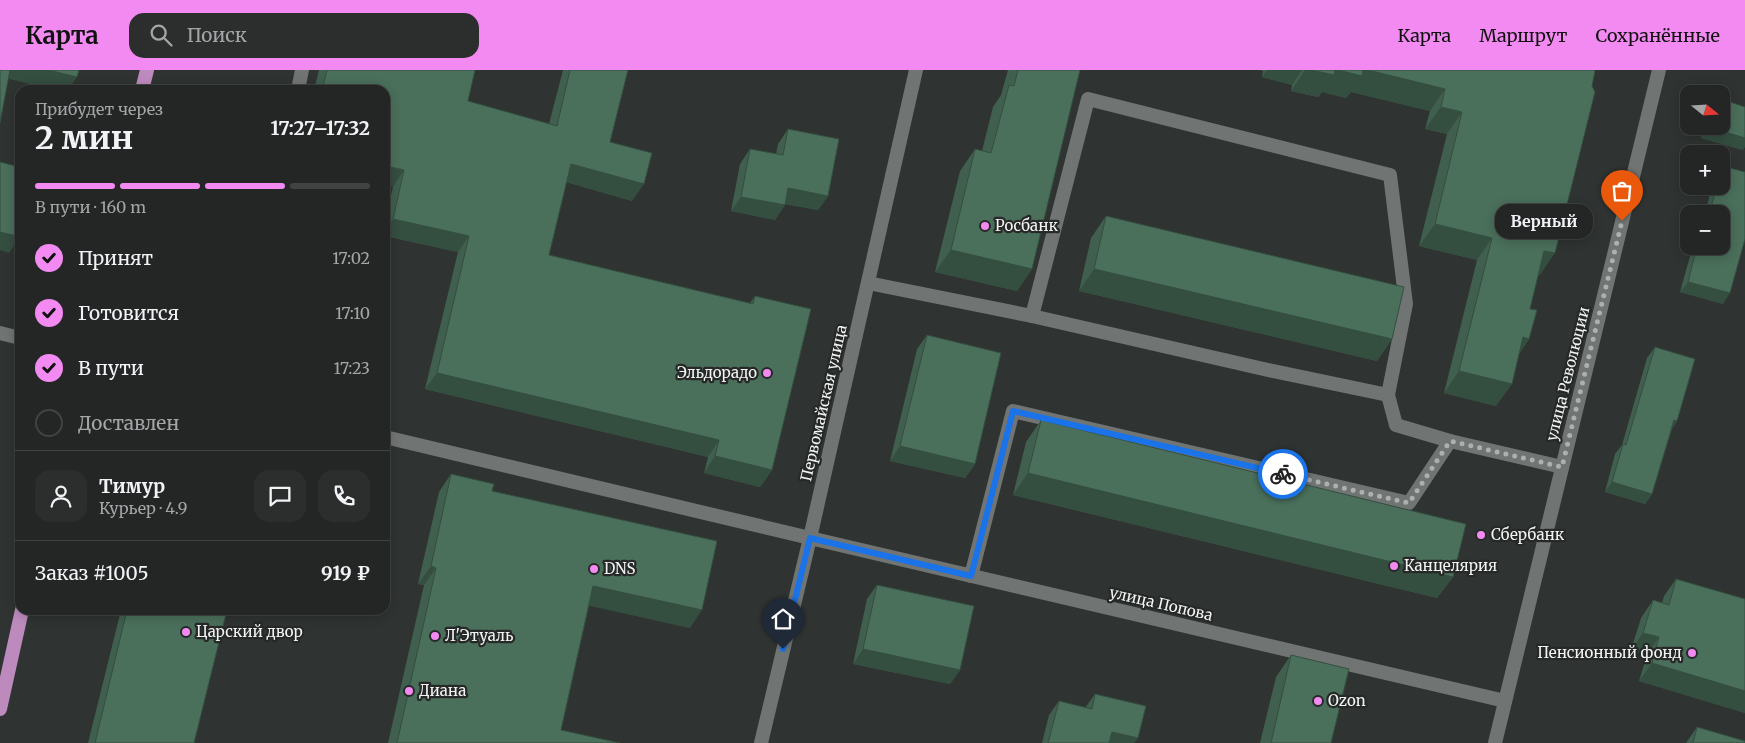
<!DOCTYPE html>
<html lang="ru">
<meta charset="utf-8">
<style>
:root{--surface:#232625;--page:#2b2e2d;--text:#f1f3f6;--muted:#a3a5a7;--line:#404342;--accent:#f38af2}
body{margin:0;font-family:Merriweather,serif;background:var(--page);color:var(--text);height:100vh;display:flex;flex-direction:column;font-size:19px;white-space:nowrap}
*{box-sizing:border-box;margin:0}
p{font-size:16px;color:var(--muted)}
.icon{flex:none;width:28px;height:28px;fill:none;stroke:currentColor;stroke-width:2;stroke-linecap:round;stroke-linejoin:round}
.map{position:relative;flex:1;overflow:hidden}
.sheet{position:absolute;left:15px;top:15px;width:375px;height:530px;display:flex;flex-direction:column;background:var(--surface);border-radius:15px;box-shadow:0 2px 12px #0003,0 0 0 1px var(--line)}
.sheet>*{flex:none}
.needle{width:32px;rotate:108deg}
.buttons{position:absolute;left:1680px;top:15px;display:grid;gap:10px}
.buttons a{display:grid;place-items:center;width:50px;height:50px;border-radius:10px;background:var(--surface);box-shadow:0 2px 12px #0003,0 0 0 1px var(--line);font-size:25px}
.pin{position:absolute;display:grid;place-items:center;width:42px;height:42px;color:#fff;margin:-51px -21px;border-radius:50% 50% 50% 0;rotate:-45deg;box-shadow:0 0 5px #0007}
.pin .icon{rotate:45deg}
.courier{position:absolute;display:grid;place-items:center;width:50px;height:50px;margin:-25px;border:4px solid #1a73e8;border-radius:50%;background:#fff;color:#222;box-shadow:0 1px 6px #0007}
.bubble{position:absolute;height:35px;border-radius:15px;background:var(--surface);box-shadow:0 2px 12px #0003,0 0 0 1px var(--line);font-size:16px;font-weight:700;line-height:35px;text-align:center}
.overview em{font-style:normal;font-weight:700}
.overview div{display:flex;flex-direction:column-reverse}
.overview{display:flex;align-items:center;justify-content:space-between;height:85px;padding:0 20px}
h1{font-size:32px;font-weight:700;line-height:38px}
.bar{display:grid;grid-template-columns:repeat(4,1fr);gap:8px 5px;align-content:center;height:60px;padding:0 20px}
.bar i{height:6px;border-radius:4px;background:var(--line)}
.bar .active{background:var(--accent)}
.bar p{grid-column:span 4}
.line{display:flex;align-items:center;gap:12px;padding:0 20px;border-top:1px solid var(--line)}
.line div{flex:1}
.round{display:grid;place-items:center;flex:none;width:52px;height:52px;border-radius:15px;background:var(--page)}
ol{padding:0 20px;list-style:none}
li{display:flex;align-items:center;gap:15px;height:55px}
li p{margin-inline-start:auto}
li .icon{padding:5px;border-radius:50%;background:var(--accent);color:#111;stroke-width:4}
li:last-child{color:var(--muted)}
li i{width:28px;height:28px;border:2px solid var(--line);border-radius:50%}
header{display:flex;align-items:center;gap:30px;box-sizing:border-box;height:70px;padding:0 25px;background:var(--accent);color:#111}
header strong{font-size:24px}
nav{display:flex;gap:28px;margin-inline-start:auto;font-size:18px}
.search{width:350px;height:45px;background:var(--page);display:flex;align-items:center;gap:12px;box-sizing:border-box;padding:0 18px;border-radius:15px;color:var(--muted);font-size:19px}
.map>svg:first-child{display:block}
</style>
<header>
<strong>Карта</strong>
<div class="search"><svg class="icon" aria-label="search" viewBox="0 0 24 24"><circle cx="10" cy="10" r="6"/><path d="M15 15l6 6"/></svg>Поиск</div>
<nav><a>Карта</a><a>Маршрут</a><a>Сохранённые</a></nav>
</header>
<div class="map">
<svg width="1745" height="673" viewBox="0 0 1745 673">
<rect width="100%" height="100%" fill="#2f3331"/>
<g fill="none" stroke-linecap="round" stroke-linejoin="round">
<g stroke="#707472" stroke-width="14">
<path d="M298,20L302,0"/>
<path d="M868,213L1032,246L1088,29L1390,105L1406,234L1388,325L1396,355L1450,371L1562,397"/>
<path d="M1032,246L1268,300L1388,325"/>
<path d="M385,367L810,468"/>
<path d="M971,506L1013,341L1409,433L1450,371"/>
</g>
<g stroke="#707472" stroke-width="14">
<path d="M0,263L20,268"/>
<path d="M810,468L1505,631"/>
<path d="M761,673L810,468L916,0"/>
</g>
<path stroke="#707472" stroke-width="14" d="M1495,673L1659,0"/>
<g stroke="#bd8abd" stroke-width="14">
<path d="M142,20L147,0"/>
<path d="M0,639L22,540"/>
</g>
</g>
<g fill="#405f4e">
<path d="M319,0H475L468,31L549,54L563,0H628L610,72L632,131L566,112L549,185L750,233L755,226L772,400L760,417L704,403L708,387L425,319L458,182L385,166V151L393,117L385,20H314Z"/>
<path d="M1008,0H1080L1032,199L1017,221L935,202L960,101L975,79L982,81L993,37L1001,25Z"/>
<path d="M1259,0H1594L1540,205H1538L1530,239L1529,269L1519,284L1496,336L1444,323L1477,190L1419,176L1447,64L1425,59L1430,41L1351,22L1346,28L1322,22L1318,27L1291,21L1292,15L1262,7L1263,1Z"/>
<path d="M1705,56H1721L1743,80L1701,68Z"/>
<path d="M788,59L828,126L818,140L785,134L775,150L731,141L740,94L750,79L776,84L778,74Z"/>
<path d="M1723,96V234L1680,222L1691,183L1696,176H1721V144H1705L1712,116H1721V98Z"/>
<path d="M1106,146L1392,269L1377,291L1079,221L1091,168Z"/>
<path d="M927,265L975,394L965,408L890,391L917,279Z"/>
<path d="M1655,277L1677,351L1672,359L1652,424L1645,434L1605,422L1615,384L1622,375L1647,288Z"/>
<path d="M1041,350L1453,507L1437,528L1013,425L1026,372Z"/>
<path d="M451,404L492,421L690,558L589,535L561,660L620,673H388L424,515L418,514L439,422Z"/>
<path d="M1676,509L1745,529V643L1639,611L1647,585L1631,580L1641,548L1653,530L1662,533L1664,526Z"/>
<path d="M877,515L960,600L950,614L853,594L867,529Z"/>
<path d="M121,540H227L194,673H88Z"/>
<path d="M1291,585L1331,673H1260L1276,607Z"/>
<path d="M1095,624L1138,668L1134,673H1042L1049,645L1059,631L1085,638Z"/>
<path d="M1697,657L1745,673H1686Z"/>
</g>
<g fill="#344e40">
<path d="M6,0H48L77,7L68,20H55L1,7Z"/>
<path d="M1267,0H1302L1292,15L1262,7Z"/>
<path d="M1305,0H1368L1445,19L1430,41L1351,22L1346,28L1322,22L1318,27L1291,21Z"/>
<path d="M1441,37L1462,42L1447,64L1425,59Z"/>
<path d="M1708,57L1745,68V77L1743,80L1701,68Z"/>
<path d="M571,94L644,114L632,131L559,110Z"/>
<path d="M385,96L404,100L393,117L385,115Z"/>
<path d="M788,118L828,126L818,140L778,132Z"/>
<path d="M741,127L785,135L775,150L731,141Z"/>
<path d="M393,149L469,166L458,182L385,166V161Z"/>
<path d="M1435,154L1492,168L1477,190L1419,176Z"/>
<path d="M0,162L20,167L9,183L0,180Z"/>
<path d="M951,180L1032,199L1017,221L935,202Z"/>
<path d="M1544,181L1555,183L1540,205L1529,203Z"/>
<path d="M1094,199L1392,269L1377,291L1079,221Z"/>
<path d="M1688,212L1730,223L1723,234L1680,222Z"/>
<path d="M1523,267L1529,269L1514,291Z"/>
<path d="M1459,301L1512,314L1496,336L1444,323Z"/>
<path d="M437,303L719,370L708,387L425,319Z"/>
<path d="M1674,350L1677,351L1670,361Z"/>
<path d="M900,376L975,394L965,408L890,391Z"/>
<path d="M715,386L772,400L760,417L704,403Z"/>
<path d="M1028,403L1453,507L1437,528L1013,425Z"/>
<path d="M1612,412L1652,424L1645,434L1605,422Z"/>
<path d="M431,496L436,498L424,515L418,514Z"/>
<path d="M593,516L702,540L690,558L581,534Z"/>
<path d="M1643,563L1659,567L1647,585L1631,580Z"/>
<path d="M863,579L960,600L950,614L853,594Z"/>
<path d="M1652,593L1745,621V643L1639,611Z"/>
<path d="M1112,662L1138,668L1134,673H1104Z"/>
</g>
<g fill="#4a6f5b" stroke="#344e40">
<path d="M0,0H10L0,53Z"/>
<path d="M48,0H79L77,7Z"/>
<path d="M327,0H475L468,31L557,56L570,0H628L610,72L652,83L644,114L571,94L549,185L753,234L755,226L811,239L772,400L715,386L719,370L437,303L469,166L393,149L404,100L385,96V20H322Z"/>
<path d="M1018,0H1080L1032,199L951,180L975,79L991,83L1009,15L1014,16Z"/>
<path d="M1311,0H1335L1334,5Z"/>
<path d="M1338,0H1363L1362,6Z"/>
<path d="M1368,0H1594L1595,1L1592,16L1595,22L1555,183L1544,181L1530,239L1537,240L1529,269L1523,267L1512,314L1459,301L1492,168L1435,154L1462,42L1441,37L1445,19Z"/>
<path d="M1721,29L1745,37V68L1708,57L1709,56H1721Z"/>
<path d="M788,59L839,69L828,126L788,118L785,135L741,127L750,79L783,85Z"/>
<path d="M0,92L20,97V167L0,162Z"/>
<path d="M1723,96L1745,102V169L1730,223L1688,212L1697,176H1721V144H1709L1717,116H1721V101Z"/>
<path d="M1106,146L1404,217L1392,269L1094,199Z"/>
<path d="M927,265L1001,283L975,394L900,376Z"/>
<path d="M1655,277L1695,289L1677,351L1674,350L1652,424L1612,412L1623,374L1626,375Z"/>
<path d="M1041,350L1466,454L1453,507L1028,403Z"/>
<path d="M451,404L494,414L492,421L717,471L702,540L593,516L561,660L620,673H397L436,498L431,496Z"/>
<path d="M1676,509L1745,529V621L1652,593L1659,567L1643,563L1653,530L1669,535Z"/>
<path d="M877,515L974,536L960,600L863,579Z"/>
<path d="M127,540H227L194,673H95Z"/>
<path d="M1291,585L1349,599L1331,673H1271Z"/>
<path d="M1095,624L1146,636L1138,668L1112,662L1109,673H1048L1059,631L1092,639Z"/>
<path d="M1697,657L1745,671V673H1693Z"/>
</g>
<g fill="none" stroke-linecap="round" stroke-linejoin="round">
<path stroke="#adb0ae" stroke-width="5" stroke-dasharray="0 9" d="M1283,404L1409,433L1450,371L1562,397L1622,151"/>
<path stroke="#1a73e8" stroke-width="6" d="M783,579L810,468L971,506L1013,341L1283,404"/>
</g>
<g fill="#f38af2" stroke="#262927" stroke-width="2">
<circle cx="985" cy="156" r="5"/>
<circle cx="767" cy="303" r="5"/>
<circle cx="1481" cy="465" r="5"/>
<circle cx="1394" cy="496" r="5"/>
<circle cx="594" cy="499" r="5"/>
<circle cx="186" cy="562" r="5"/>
<circle cx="435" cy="566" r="5"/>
<circle cx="1692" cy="583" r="5"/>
<circle cx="409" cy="621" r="5"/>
<circle cx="1318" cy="631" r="5"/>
</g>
<g text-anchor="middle" stroke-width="4.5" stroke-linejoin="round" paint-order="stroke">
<g font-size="15" fill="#f1f4f2" stroke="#262927" text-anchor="start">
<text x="995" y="161">Росбанк</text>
<text x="757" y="308" text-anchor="end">Эльдорадо</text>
<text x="1491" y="470">Сбербанк</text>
<text x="1404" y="501">Канцелярия</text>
<text x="604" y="504">DNS</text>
<text x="196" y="567">Царский двор</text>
<text x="445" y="571">Л'Этуаль</text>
<text x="1682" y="588" text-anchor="end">Пенсионный фонд</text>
<text x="419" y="626">Диана</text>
<text x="1328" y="636">Ozon</text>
</g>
<g font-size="15" fill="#f1f4f2" stroke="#262927">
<text transform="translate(1568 304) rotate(-76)" y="5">улица Революции</text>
<text transform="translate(824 333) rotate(-77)" y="5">Первомайская улица</text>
<text transform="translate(1161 534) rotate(13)" y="5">улица Попова</text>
</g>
</g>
</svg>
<div class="buttons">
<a><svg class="needle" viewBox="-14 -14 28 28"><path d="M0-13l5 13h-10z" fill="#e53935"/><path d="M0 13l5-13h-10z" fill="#a3a5a7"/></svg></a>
<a>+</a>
<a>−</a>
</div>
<div class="pin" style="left:1622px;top:151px;background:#ea580c"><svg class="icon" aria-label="bag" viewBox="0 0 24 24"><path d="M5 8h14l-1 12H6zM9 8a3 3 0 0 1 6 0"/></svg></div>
<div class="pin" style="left:783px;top:579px;background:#1f2937"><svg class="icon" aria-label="home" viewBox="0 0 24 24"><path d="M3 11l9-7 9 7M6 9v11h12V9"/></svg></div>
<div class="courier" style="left:1283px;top:404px"><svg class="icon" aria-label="bike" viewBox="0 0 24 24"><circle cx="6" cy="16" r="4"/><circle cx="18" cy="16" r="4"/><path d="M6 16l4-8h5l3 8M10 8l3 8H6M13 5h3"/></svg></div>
<div class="bubble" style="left:1495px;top:134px;width:98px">Верный</div>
<section class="sheet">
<div class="overview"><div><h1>2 мин</h1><p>Прибудет через</p></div><em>17:27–17:32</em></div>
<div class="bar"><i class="active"></i><i class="active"></i><i class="active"></i><i></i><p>В пути · 160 m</p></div>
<ol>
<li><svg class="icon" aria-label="check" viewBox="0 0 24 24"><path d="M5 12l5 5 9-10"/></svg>Принят<p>17:02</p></li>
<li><svg class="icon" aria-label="check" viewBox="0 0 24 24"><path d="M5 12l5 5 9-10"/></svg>Готовится<p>17:10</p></li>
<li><svg class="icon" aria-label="check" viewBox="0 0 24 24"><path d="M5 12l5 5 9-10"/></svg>В пути<p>17:23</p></li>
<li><i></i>Доставлен</li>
</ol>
<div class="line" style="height:90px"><a class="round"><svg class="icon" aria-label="person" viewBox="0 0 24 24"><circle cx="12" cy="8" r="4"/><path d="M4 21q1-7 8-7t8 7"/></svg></a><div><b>Тимур</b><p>Курьер · 4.9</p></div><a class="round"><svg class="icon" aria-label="chat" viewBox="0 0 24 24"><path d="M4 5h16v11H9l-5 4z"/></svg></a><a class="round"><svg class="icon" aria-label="phone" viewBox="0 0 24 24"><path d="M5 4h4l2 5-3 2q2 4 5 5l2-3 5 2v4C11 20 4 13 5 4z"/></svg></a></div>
<div class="line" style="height:65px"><div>Заказ #1005</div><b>919 ₽</b></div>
</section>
</div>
